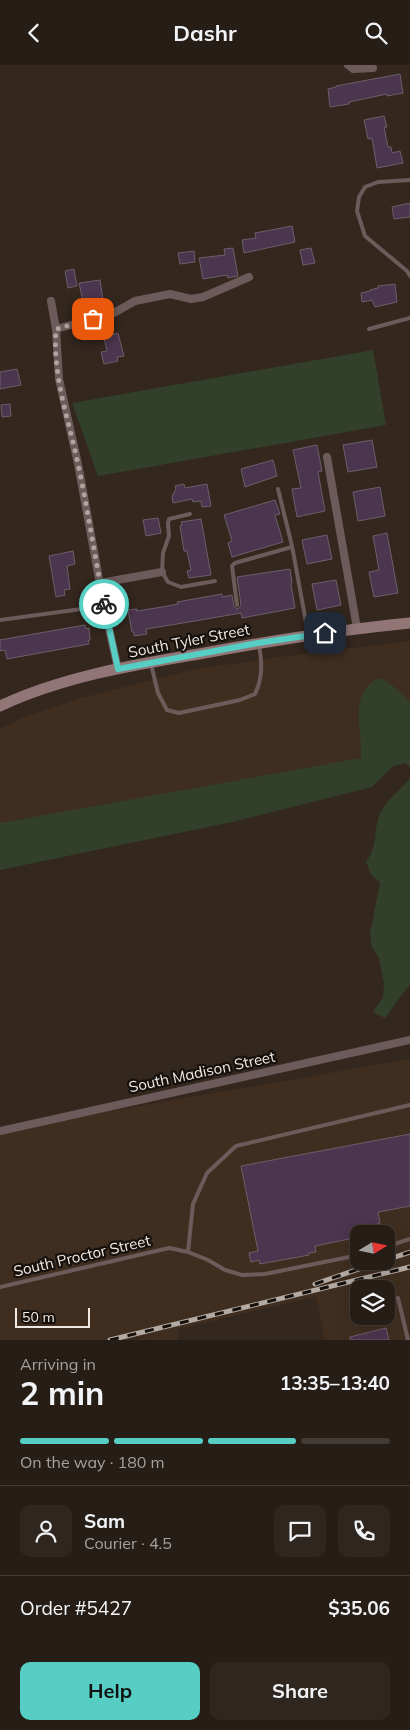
<!DOCTYPE html>
<meta charset="utf-8">
<style>
:root{--surface:#261d16;--page:#2e261f;--text:#f1f3f6;--muted:#a4a2a1;--line:#423b35;--accent:#56cec3}
body{margin:0;font-family:Mulish,sans-serif;background:var(--page);color:var(--text);height:100vh;display:flex;flex-direction:column;font-size:19px;white-space:nowrap}
*{box-sizing:border-box;margin:0}
p{font-size:16px;color:var(--muted)}
.icon{flex:none;width:28px;height:28px;fill:none;stroke:currentColor;stroke-width:2;stroke-linecap:round;stroke-linejoin:round}
.map{position:relative;height:1275px;overflow:hidden}
.panel{display:flex;flex-direction:column;background:var(--surface);flex:1}
.panel>*{flex:none}
.needle{width:32px;rotate:80deg}
.controls{position:absolute;left:350px;top:1160px;display:grid;gap:10px}
.controls a{display:grid;place-items:center;width:45px;height:45px;border-radius:10px;background:var(--surface);box-shadow:0 5px 20px #0002,0 0 0 1px var(--line);font-size:25px}
.scale{position:absolute;left:15px;bottom:12px;width:75px;box-sizing:border-box;padding-left:5px;border:2px solid #f0e8e2;border-top:0;font-size:14px;line-height:18px;white-space:nowrap;color:#f0e8e2;-webkit-text-stroke:4px #16110d;paint-order:stroke}
.pin{position:absolute;display:grid;place-items:center;width:42px;height:42px;color:#fff;margin:-21px;border-radius:10px;box-shadow:0 2px 8px #0006}
.courier{position:absolute;display:grid;place-items:center;width:50px;height:50px;margin:-25px;border:4px solid #56cec3;border-radius:50%;background:#fff;color:#222;box-shadow:0 1px 6px #0007}
.overview em{font-style:normal;font-weight:700}
.overview div{display:flex;flex-direction:column-reverse}
.overview{display:flex;align-items:center;justify-content:space-between;height:85px;padding:0 20px}
h1{font-size:32px;font-weight:700;line-height:38px}
.bar{display:grid;grid-template-columns:repeat(4,1fr);gap:8px 5px;align-content:center;height:60px;padding:0 20px}
.bar i{height:6px;border-radius:4px;background:var(--line)}
.bar .on{background:var(--accent)}
.bar p{grid-column:span 4}
.line{display:flex;align-items:center;gap:12px;padding:0 20px;border-top:1px solid var(--line)}
.line div{flex:1}
.round{display:grid;place-items:center;flex:none;width:52px;height:52px;border-radius:10px;background:var(--page)}
.primary-button{display:flex;gap:10px;margin-top:auto;padding:10px 20px}
.primary-button a{flex:1;height:58px;border-radius:10px;background:var(--accent);color:#111;font-size:20px;font-weight:700;line-height:58px;text-align:center}
.primary-button a+a{background:var(--page);color:var(--text)}
header{display:flex;justify-content:space-between;align-items:center;height:65px;padding:0 20px;background:var(--surface);font-size:22px;font-weight:700}
.map>svg:first-child{display:block}
</style>
<header><svg class="icon" aria-label="back" viewBox="0 0 24 24"><path d="M15 5l-7 7 7 7"/></svg>Dashr<svg class="icon" aria-label="search" viewBox="0 0 24 24"><circle cx="10" cy="10" r="6"/><path d="M15 15l6 6"/></svg></header>
<div class="map">
<svg width="410" height="1275" viewBox="0 0 410 1275">
<rect width="100%" height="100%" fill="#33271e"/>
<g fill="#3f2e20" fill-rule="evenodd">
<path d="M410,576V692L0,767V664L21,653L77,634L196,604L309,588Z"/>
<path d="M410,994V1275H325L316,1232L177,1264L179,1275H134L156,1269L126,1275H0V1065ZM359,1169H386V1196H359ZM359,1224H386V1251H359Z"/>
</g>
<g fill="#334029">
<path d="M373,285L386,360L98,411L72,338Z"/>
<path d="M379,613C391,618 402,628 410,638V703L406,698L393,701L372,722L232,757L0,805V758L361,693C363,667 347,628 379,613Z"/>
<path d="M410,713V919L385,953L373,947L383,932L384,919L379,893L372,882L370,869L380,818L371,809L366,797C380,777 372,767 380,749C386,735 401,725 410,713Z"/>
</g>
<g fill="#4c354e" stroke="#6b5f6b">
<path d="M400,9L403,28L387,31V29L349,37V39L330,42L328,24L336,22V21Z"/>
<path d="M384,51L387,62H384L388,82H391L392,88L400,86L403,98L377,103L372,73L368,74L364,55Z"/>
<path d="M410,138V152L394,154L392,142Z"/>
<path d="M292,161L295,177L244,188L242,175L256,173L255,168Z"/>
<path d="M233,183L238,211L228,213L227,210L203,214L199,193L225,190L224,184Z"/>
<path d="M311,183L315,198L303,200L300,185Z"/>
<path d="M194,186L195,197L180,199L178,188Z"/>
<path d="M74,204L77,221L68,223L65,206Z"/>
<path d="M100,215L103,235L92,236L93,239L84,241L79,218Z"/>
<path d="M395,219L397,237L375,242L372,235L362,237L361,228L370,226V225L378,223V221Z"/>
<path d="M118,268L124,291L117,292L118,296L104,299L101,287L107,286L104,272Z"/>
<path d="M17,304L21,320L0,324V307Z"/>
<path d="M10,339L11,351L2,352L1,340Z"/>
<path d="M372,375L377,402L348,407L343,380Z"/>
<path d="M317,380L322,406L318,407L325,446L297,452L292,424L301,423L293,385Z"/>
<path d="M273,395L277,411L245,422L241,404Z"/>
<path d="M184,419L185,423L207,419L211,441L202,442L201,436L193,437L192,434L173,438L172,431L176,424L175,421Z"/>
<path d="M380,422L385,451L358,456L353,427Z"/>
<path d="M275,435L280,449L275,450L283,477L232,492L228,478L232,476L224,450Z"/>
<path d="M158,453L161,468L146,471L143,455Z"/>
<path d="M201,454L211,510L189,513L187,506L191,505L187,486H184L180,461L182,460L181,457Z"/>
<path d="M387,468L398,528L374,532L369,507L379,505L373,471Z"/>
<path d="M327,470L332,494L307,499L302,475Z"/>
<path d="M73,486L75,499L67,501L70,524L64,525L65,530L56,532L49,491Z"/>
<path d="M290,504L292,518L291,519L295,543L242,553L241,548L189,557L146,564L147,569L134,571V567H132L128,545L137,544V546L162,542L178,539L177,537L222,529V532L232,530L234,542L238,544L241,540L237,512Z"/>
<path d="M336,515L341,540L317,545L312,519Z"/>
<path d="M85,560L86,564L89,563L90,575L88,576L89,579L7,594L5,585L0,586V575Z"/>
<path d="M410,1069V1141L378,1147L380,1158L377,1159L379,1169H359V1172L315,1181L316,1187L309,1188V1190L260,1199L259,1195L251,1197L249,1188L258,1186L241,1101Z"/>
<path d="M386,1263L389,1275H350V1272Z"/>
</g>
<g fill="none" stroke-linecap="round" stroke-linejoin="round">
<g stroke="#6d5b5b" stroke-width="4">
<path d="M410,115L378,117L365,122L359,132L357,146L365,171L407,206L410,211"/>
<path d="M369,264L410,253"/>
<path d="M278,424L292,481L308,568"/>
<path d="M190,449L169,454L168,458L169,471L163,488L162,507L168,517L181,522L215,516"/>
<path d="M237,540L232,501L235,498L292,482"/>
<path d="M0,555L104,541"/>
<path d="M151,599L158,628L167,645L179,648L240,635L255,629C263,612 262,598 259,580"/>
<path d="M386,1182L410,1174"/>
<path d="M188,1187L193,1139L207,1108L236,1081L410,1040"/>
<path d="M0,1222L169,1183L188,1187L208,1195L225,1205L242,1210L265,1209L359,1190"/>
<path d="M398,1233L408,1275"/>
</g>
<g stroke="#6d5b5b" stroke-width="8">
<path d="M348,0L353,4L373,3"/>
<path d="M51,236L56,264L59,314L78,399L104,541L118,604"/>
<path d="M56,264L112,249L135,236L170,229L191,234L203,232L249,212"/>
<path d="M327,392L357,563"/>
<path d="M100,518L162,507"/>
<path d="M0,1066L410,975"/>
</g>
<path stroke="#927677" stroke-width="11" d="M0,641C62,612 132,600 199,589C269,576 339,565 410,558"/>
<defs>
<g id="rail">
<path d="M386,1195L410,1187"/>
<path d="M315,1219L382,1196"/>
<path d="M110,1275L410,1202"/>
</g>
</defs>
<use href="#rail" stroke="#b3aaa3" stroke-width="5"/>
<use href="#rail" stroke="#16110d" stroke-width="3" stroke-dasharray="9" stroke-linecap="butt"/>
</g>
<g fill="none" stroke-linecap="round" stroke-linejoin="round">
<path stroke="#aea49d" stroke-width="5" stroke-dasharray="0 9" d="M93,254L56,264C52,310 69,355 78,399C88,446 95,492 104,539"/>
<path stroke="#56cec3" stroke-width="6" d="M104,539L118,604L258,578L325,568"/>
</g>
<g text-anchor="middle" stroke-width="4.5" stroke-linejoin="round" paint-order="stroke">
<g font-size="15" fill="#f0e8e2" stroke="#16110d">
<text transform="translate(189 576) rotate(-11)" y="5">South Tyler Street</text>
<text transform="translate(202 1007) rotate(-12)" y="5">South Madison Street</text>
<text transform="translate(82 1191) rotate(-13)" y="5">South Proctor Street</text>
</g>
</g>
</svg>
<div class="controls">
<a><svg class="needle" viewBox="-14 -14 28 28"><path d="M0-13l5 13h-10z" fill="#e53935"/><path d="M0 13l5-13h-10z" fill="#a4a2a1"/></svg></a>
<a><svg class="icon" aria-label="layers" viewBox="0 0 24 24"><path d="M12 4l9 5-9 5-9-5zM3 14l9 5 9-5"/></svg></a>
</div>
<div class="scale">50 m</div>
<div class="pin" style="left:93px;top:254px;background:#ea580c"><svg class="icon" aria-label="bag" viewBox="0 0 24 24"><path d="M5 8h14l-1 12H6zM9 8a3 3 0 0 1 6 0"/></svg></div>
<div class="pin" style="left:325px;top:568px;background:#1f2937"><svg class="icon" aria-label="home" viewBox="0 0 24 24"><path d="M3 11l9-7 9 7M6 9v11h12V9"/></svg></div>
<div class="courier" style="left:104px;top:539px"><svg class="icon" aria-label="bike" viewBox="0 0 24 24"><circle cx="6" cy="16" r="4"/><circle cx="18" cy="16" r="4"/><path d="M6 16l4-8h5l3 8M10 8l3 8H6M13 5h3"/></svg></div>
</div>
<section class="panel">
<div class="overview"><div><h1>2 min</h1><p>Arriving in</p></div><em>13:35–13:40</em></div>
<div class="bar"><i class="on"></i><i class="on"></i><i class="on"></i><i></i><p>On the way · 180 m</p></div>
<div class="line" style="height:90px"><a class="round"><svg class="icon" aria-label="person" viewBox="0 0 24 24"><circle cx="12" cy="8" r="4"/><path d="M4 21q1-7 8-7t8 7"/></svg></a><div><b>Sam</b><p>Courier · 4.5</p></div><a class="round"><svg class="icon" aria-label="chat" viewBox="0 0 24 24"><path d="M4 5h16v11H9l-5 4z"/></svg></a><a class="round"><svg class="icon" aria-label="phone" viewBox="0 0 24 24"><path d="M5 4h4l2 5-3 2q2 4 5 5l2-3 5 2v4C11 20 4 13 5 4z"/></svg></a></div>
<div class="line" style="height:65px"><div>Order #5427</div><b>$35.06</b></div>
<div class="primary-button"><a>Help</a><a>Share</a></div>
</section>
